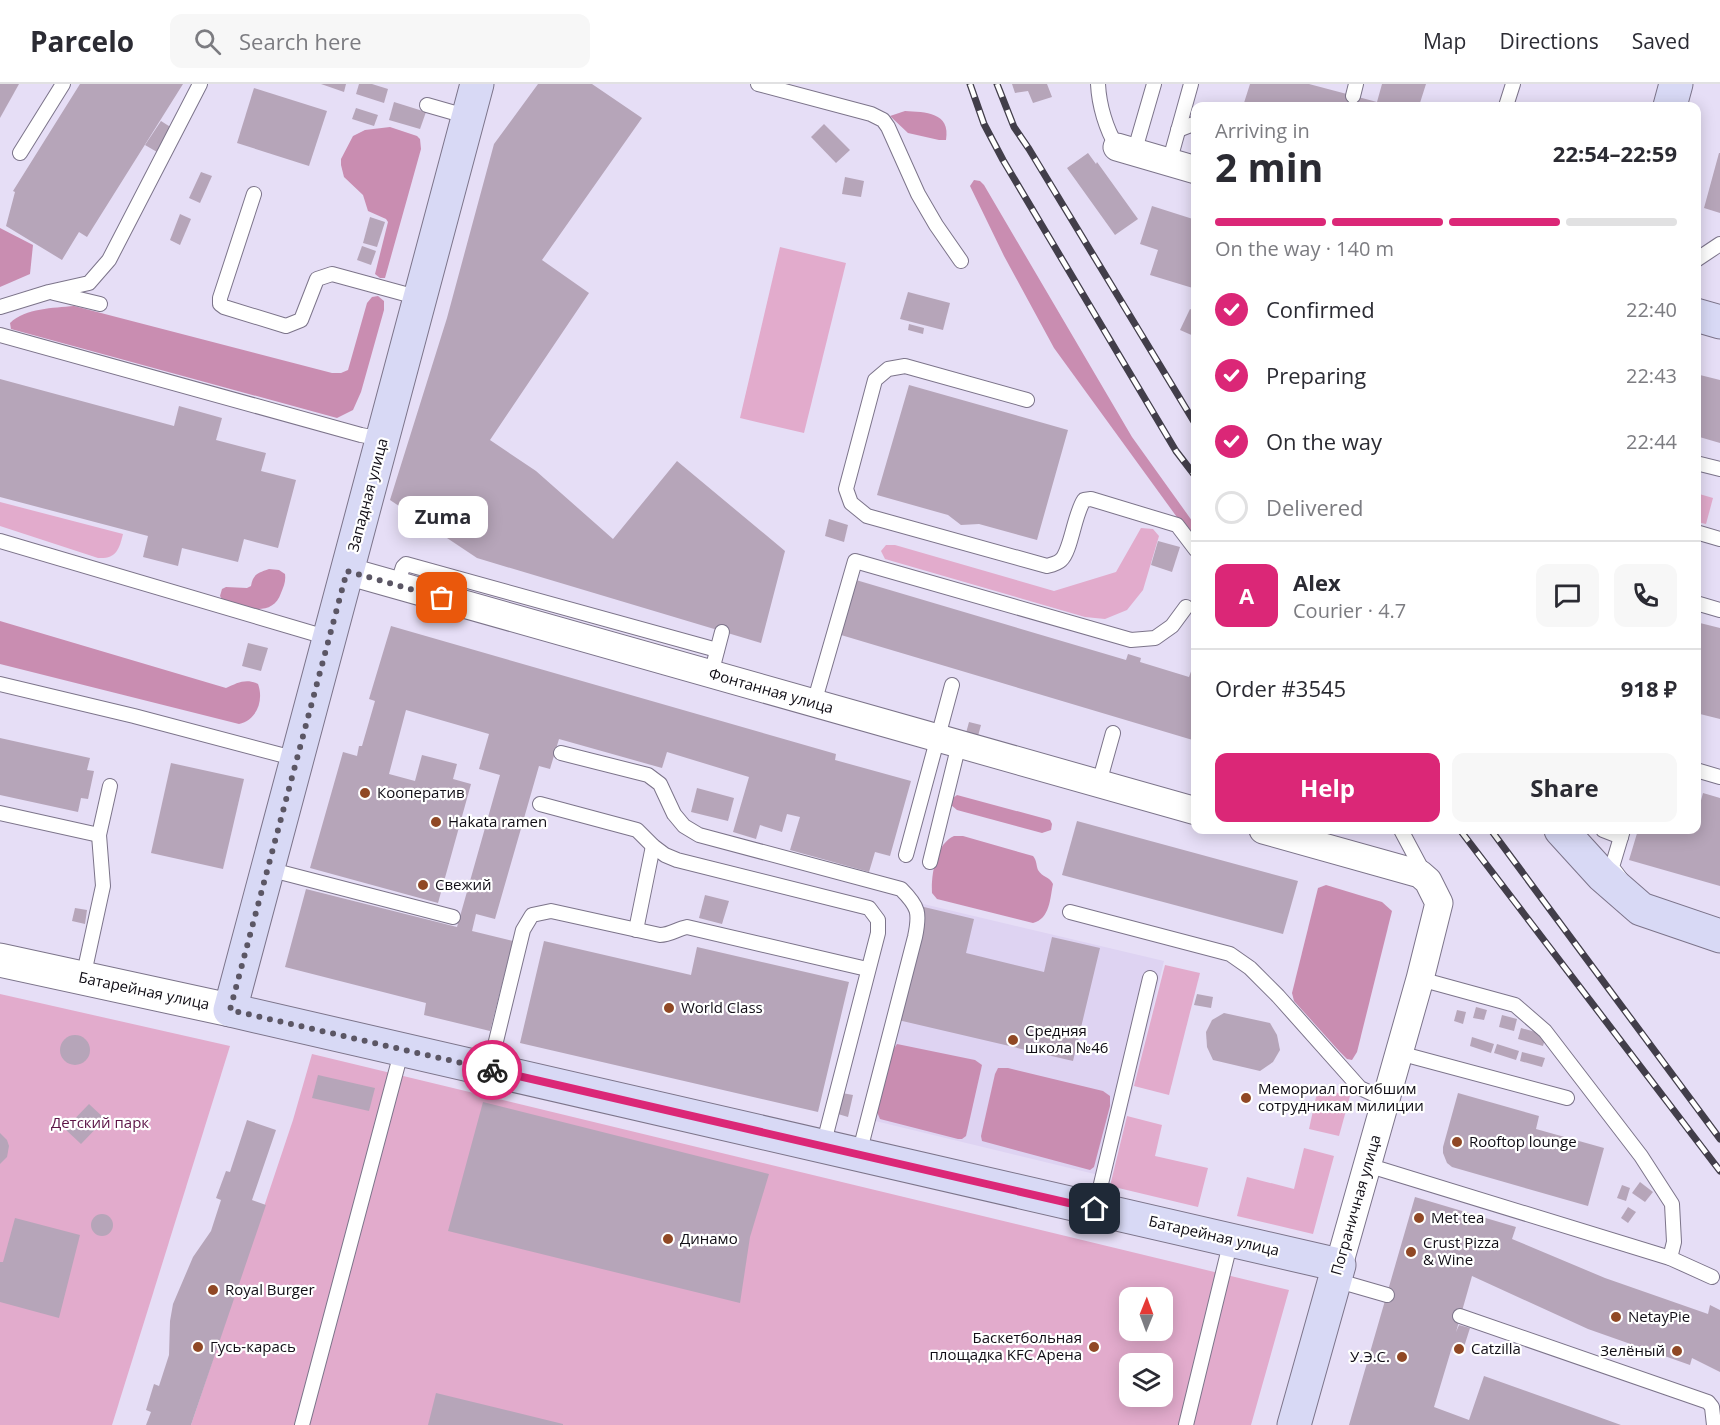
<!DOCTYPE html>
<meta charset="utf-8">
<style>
:root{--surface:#fff;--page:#f7f7f7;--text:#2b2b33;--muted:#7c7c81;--line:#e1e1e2;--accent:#db2777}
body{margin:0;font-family:"Open Sans",sans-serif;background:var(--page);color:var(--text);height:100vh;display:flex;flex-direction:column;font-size:22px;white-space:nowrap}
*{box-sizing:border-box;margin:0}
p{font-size:20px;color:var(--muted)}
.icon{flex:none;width:33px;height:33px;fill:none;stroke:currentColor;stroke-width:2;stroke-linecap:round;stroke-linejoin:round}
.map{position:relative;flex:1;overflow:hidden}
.sheet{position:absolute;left:1191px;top:18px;width:510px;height:732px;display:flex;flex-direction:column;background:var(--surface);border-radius:12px;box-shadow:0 3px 15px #0003}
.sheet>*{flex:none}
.needle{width:39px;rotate:1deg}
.tools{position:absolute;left:1119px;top:1203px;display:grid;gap:12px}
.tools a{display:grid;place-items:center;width:54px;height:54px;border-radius:12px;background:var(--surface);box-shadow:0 3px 15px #0003;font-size:30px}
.pin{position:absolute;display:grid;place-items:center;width:51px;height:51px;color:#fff;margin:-26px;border-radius:12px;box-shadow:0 3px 9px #0006}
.courier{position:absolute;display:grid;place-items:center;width:60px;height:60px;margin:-30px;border:4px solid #db2777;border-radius:50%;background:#fff;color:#222;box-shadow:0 2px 8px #0007}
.bubble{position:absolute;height:42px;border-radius:12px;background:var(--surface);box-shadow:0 3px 15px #0003;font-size:20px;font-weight:700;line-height:42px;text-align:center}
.overview em{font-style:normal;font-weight:700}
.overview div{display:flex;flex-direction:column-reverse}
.overview{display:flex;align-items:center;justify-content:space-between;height:102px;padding:0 24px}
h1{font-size:39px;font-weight:700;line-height:45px}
.bar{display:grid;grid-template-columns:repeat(4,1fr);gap:9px 6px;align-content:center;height:72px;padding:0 24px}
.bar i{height:8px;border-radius:4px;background:var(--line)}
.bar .active{background:var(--accent)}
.bar p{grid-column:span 4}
.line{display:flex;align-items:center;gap:15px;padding:0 24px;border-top:2px solid var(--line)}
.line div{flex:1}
.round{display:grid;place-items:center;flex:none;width:63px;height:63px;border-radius:12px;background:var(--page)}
ol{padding:0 24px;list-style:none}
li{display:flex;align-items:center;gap:18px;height:66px}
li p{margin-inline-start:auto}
li .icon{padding:6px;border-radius:50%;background:var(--accent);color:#fff;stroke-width:4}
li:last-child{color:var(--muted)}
li i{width:33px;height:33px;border:3px solid var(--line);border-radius:50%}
.cta{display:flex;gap:12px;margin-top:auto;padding:12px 24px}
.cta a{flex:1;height:69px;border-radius:12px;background:var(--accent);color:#fff;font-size:24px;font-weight:700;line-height:69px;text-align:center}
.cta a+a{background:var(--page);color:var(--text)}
header{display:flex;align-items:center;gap:36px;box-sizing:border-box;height:84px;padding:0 30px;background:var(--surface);border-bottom:2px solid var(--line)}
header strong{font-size:28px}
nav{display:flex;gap:33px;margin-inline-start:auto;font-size:21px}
.search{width:420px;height:54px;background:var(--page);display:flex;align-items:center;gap:15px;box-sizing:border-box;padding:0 21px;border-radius:12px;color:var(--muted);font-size:22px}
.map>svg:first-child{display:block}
</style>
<header>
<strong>Parcelo</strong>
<div class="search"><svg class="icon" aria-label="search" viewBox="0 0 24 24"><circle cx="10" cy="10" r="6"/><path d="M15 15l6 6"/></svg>Search here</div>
<nav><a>Map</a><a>Directions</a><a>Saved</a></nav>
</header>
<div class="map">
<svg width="1720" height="1341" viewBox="0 0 1720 1341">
<rect width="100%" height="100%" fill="#e6def6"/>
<path fill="#ded3f2" d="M915,818L1164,877L1111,1094L863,1034Z"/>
<g fill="#e2abcc" fill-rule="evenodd">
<path d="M780,163L846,179L804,349L740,334Z"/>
<path d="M1696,409L1713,414L1706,440L1697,438Z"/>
<path d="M0,418L123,450C119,466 116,475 98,474L0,442Z"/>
<path d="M1141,444L1153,445L1159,452L1143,506L1127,526L1105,535L1085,533L885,475L881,467L886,461H895L1054,507L1116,488Z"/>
<path d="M1165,881L1200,889L1169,1011L1134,1002Z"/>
<path d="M0,910L230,962L112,1341H0Z"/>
<path d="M312,970L1289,1206L1251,1341H191L293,1036ZM1130,1214H1162V1246H1130ZM1130,1280H1162V1312H1130Z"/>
<path d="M1318,1004L1350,1012L1339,1052L1309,1045Z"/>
<path d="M1127,1032L1162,1041L1155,1072L1208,1084L1198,1123L1110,1102Z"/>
<path d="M1304,1064L1334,1072L1313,1150L1237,1132L1247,1093L1294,1105Z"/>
</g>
<g fill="#c98db1">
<path d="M905,27C925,28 951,28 946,56H939L908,49L890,32Z"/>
<path d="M390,43L417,52L420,55L421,65L385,194H380L375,190L388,138L386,135L368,127L363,111L344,93L341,81V75L353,52L365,46Z"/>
<path d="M974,96L980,97L984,101L1132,353L1195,441V458L1054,264L1004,172L970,102Z"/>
<path d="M0,144L33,161L30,190L0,203Z"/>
<path d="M378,212L384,217V226L361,308L353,326L337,334L11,245L10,239C26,224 53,224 74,222L332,289H341L348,286L367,219L372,213Z"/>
<path d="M269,485L279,486L285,490C286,497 284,502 281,509C272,535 243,523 223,517L220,512L222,505L226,503L247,504L251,502C253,490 258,489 269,485Z"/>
<path d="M0,537L226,604C237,599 246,594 258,600C264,616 257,636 239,640L0,580Z"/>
<path d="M957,711L1050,736L1052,740L1051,746L1042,749L957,726L951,721L953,714Z"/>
<path d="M954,752H963L1033,772C1037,777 1036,781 1038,786C1042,793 1050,793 1053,800C1050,814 1050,835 1033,839L937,815L932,809C931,790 936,760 954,752Z"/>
<path d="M1326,801L1382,818L1392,827L1357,968L1352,976L1347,975L1340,968L1294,917L1292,909L1318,804Z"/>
<path d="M897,960L975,976L982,981L966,1052L962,1055H958L880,1035L877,1028L893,966Z"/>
<path d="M998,984H1008L1103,1007L1110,1012V1022L1094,1083L1090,1086L982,1057L981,1052L995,990Z"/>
</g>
<g fill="#b6a5b9">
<path d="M0,0H19L0,34Z"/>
<path d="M80,0H183L87,153L79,148L62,176L6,142L15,108L13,107Z"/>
<path d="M321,0H346L344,8Z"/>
<path d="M359,0H372L388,5L384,19L356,10Z"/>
<path d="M538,0H592L642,34L542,176L589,209L490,356L536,387L613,455L677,377L785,467L761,559L477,474L390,416L447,234L494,60Z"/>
<path d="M1012,0H1047L1052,13L1033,19L1028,7L1015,9Z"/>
<path d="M1250,0H1309L1377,18L1382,0H1426L1419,22H1243Z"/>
<path d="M254,4L327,27L309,82L237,59Z"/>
<path d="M394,18L426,28L420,45L389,36Z"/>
<path d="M356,24L378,31L374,42L352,35Z"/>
<path d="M161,37L172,44L157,68L145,61Z"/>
<path d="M824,40L850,66L836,79L811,53Z"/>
<path d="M1088,69L1096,80L1097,78L1138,135L1115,151L1067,84Z"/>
<path d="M1719,69H1720V129L1704,124Z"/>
<path d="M201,88L212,92L200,119L189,114Z"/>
<path d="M845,93L864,97L861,113L842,110Z"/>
<path d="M1152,122L1196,136V205L1150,191L1158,166L1140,160Z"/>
<path d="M180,130L191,135L180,161L170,156Z"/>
<path d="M370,133L385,138L377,163L363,159Z"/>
<path d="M362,162L376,167L371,181L357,176Z"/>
<path d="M908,208L950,219L943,246L900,235Z"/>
<path d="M1190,225L1196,228V253L1180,246Z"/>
<path d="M909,240L924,244L923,250L908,246Z"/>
<path d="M1696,290L1720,296V359L1696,352Z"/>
<path d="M0,295L174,342L179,322L222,334L216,356L266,369L261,387L296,396L278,464L244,455L238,478L182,464L178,482L143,473L148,452L0,413Z"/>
<path d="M909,301L1068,346L1037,456L979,440L961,441L948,431L877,411Z"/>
<path d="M829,435L848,441L844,458L825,452Z"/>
<path d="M1158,457L1180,463L1172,488L1151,481Z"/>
<path d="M856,496L1126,576L1128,570L1141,574L1140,578L1189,593L1196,573V657L841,551Z"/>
<path d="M1696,538L1720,544V635L1696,629Z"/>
<path d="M391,542L836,670L835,676L911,697L890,772L875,768L869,788L790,766L800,733L787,730L782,748L760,741L756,755L733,748L749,693L667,668L662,684L559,655L550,685L539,682L495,835L476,830L472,847L513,857L490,947L424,931L426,919L285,883L306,805L457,843L500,691L479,685L489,650L406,626L389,690L415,697L422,671L457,680L453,695L471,700L438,819L310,784L343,668L357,672L359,662H362L375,617L369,615Z"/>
<path d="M248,559L268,564L261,587L242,582Z"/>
<path d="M969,638L981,641L978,652L966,649Z"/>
<path d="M0,654L90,674L87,686L94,687L88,715L81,714L78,728L0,711Z"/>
<path d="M171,679L244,695L223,785L151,769Z"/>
<path d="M697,704L734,714L728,737L691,728Z"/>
<path d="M1703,709L1720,714V802L1629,776L1638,746H1696V719L1700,720Z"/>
<path d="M1077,737L1298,797L1283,850L1062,791Z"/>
<path d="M705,811L729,817L722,840L699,834Z"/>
<path d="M924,823L974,835L966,869L1044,888L1052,853L1100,864L1073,977L898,936Z"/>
<path d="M75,824L87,826L85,840L72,837Z"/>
<path d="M544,857L691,891L697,863L849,898L818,1028L520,959Z"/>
<path d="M1197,910L1213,913L1211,924L1194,921Z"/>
<path d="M1476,923L1487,926L1484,936L1473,934Z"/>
<path d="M1457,926L1466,928L1463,940L1454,937Z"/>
<path d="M1224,929L1270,939L1277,951L1280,966L1273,978L1260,987L1213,976L1207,963L1206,948L1212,936Z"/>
<path d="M1502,931L1517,935L1514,947L1499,943Z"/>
<path d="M1521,944L1546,951L1543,962L1518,955Z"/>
<circle cx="75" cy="966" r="15"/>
<path d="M1472,953L1494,960L1491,969L1470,962Z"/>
<path d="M1497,960L1519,967L1516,976L1494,969Z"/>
<path d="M1522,968L1545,974L1542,983L1520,977Z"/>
<path d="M318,991L375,1004L369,1027L312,1014Z"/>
<path d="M842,1009L853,1011L848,1033L838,1030Z"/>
<path d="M1458,1009L1539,1032L1536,1045L1604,1064L1588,1122L1452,1083L1447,1079L1443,1069V1063Z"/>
<path d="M483,1018L769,1090L750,1153L740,1219L448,1147Z"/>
<path d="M89,1020L105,1035L81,1060L65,1045Z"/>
<path d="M247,1036L276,1046L252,1116L266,1121L191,1341H146L151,1328L146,1326L154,1300L159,1302L169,1271L170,1237L173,1220L193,1173L211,1147L221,1116L216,1114L226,1087L230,1088Z"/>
<path d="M0,1049L7,1056L9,1062L7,1073L0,1080Z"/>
<path d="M1640,1098L1653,1108L1645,1118L1632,1109Z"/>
<path d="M1622,1101L1630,1104L1626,1117L1617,1114Z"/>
<path d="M1415,1113L1516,1143L1512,1155L1605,1194L1708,1230L1710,1221L1720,1226V1288L1692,1274L1690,1281L1588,1245L1472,1192L1456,1248L1459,1241L1470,1244L1463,1266L1452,1263L1434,1323L1469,1336L1484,1292L1621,1341H1349Z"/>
<path d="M1628,1123L1636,1128L1628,1139L1621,1134Z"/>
<circle cx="102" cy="1141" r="11"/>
<path d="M15,1134L80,1151L59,1234L0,1218V1178H3Z"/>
<path d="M436,1309L563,1340V1341H428Z"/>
</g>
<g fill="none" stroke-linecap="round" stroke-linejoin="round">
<defs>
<g id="service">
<path d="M758,0L871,30L883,36L888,43L918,110L936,141L961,177"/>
<path d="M1098,0C1099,21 1106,45 1117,63"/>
<path d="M1353,12L1356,0"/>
<path d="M427,21L469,33"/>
<path d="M1506,22L1513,0"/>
<path d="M1178,46L1196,39"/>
<path d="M20,69L63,0"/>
<path d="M1134,69L1154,0"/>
<path d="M1169,79L1191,0"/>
<path d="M254,110L220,214V220L224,223L286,242L301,236L317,195L332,190L420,214"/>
<path d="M1696,176L1720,160"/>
<path d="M54,209L100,220"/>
<path d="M0,223L49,208L89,199L109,176L200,0"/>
<path d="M0,251L361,351L383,355"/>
<path d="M1027,316L905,282L888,285L875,296L846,405L851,419L867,432L1047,482C1051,481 1058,479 1061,476C1071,467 1074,431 1084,416L1091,415L1177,441L1196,466"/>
<path d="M1696,379L1720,385"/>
<path d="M1696,448L1720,455"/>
<path d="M0,457L329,554"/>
<path d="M397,501L403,483L406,480L717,566"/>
<path d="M1696,519L1720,526"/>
<path d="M711,590L722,548"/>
<path d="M0,600L134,632L297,675"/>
<path d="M814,619L855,477L1131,556L1155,554L1172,542L1186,523"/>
<path d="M561,669L648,691L660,700L674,730L684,742L699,751L901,805C919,823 920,829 915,853L859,1070"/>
<path d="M1696,686L1720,693"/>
<path d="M1099,699L1113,649"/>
<path d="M540,720L637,746L653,762L665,771L677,776L869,824L878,836V849L823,1062"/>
<path d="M0,729L99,751"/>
<path d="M1401,746L1425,791"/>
<path d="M1603,746L1621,753L1623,746"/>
<path d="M906,771L952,601"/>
<path d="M930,778L959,660"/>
<path d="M268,785L453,833"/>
<path d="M1621,795L1612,783L1621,753"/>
<path d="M1070,828L1230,870L1250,884L1278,912L1360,1004L1386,1016"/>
<path d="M636,846L653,762"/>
<path d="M83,894L103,802L99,751L110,702"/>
<path d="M1420,895L1515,921L1545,947L1641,1072L1672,1120L1674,1158L1670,1174"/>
<path d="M1399,969L1567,1014"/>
<path d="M489,986L523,846L532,831L551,827L660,851C670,851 677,845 687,843L867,885"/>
<path d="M1367,1081L1670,1174L1712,1193"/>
<path d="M1095,1125L1150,894"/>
<path d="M1335,1196L1387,1211"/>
<path d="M1460,1232L1708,1318L1712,1323L1714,1341"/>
<path d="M302,1341L402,965"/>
<path d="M1186,1341L1231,1156"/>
</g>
<g id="minor">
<path d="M1117,63L1196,86"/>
<path d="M347,487L1196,727"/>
<path d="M1263,746L1420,790L1428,797L1439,819L1420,895L1339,1181"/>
</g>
<path id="tertiary" d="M0,876L230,926"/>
<g id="secondary">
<path d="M477,0L230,926L1339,1181L1294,1341"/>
<path d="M1670,22L1676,0"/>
<path d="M1696,231L1720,238"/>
<path d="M1561,746L1602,791L1641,825L1720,852"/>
</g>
</defs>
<use href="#service" stroke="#7c748a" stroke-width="16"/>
<use href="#minor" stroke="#7c748a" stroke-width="29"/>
<use href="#tertiary" stroke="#7c748a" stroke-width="35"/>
<use href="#secondary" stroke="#7c748a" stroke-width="35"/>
<use href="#service" stroke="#fff" stroke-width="14"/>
<use href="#minor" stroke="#fff" stroke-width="27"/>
<use href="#tertiary" stroke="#fff" stroke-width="33"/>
<use href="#secondary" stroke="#d8d9f5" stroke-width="33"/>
<defs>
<g id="rail">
<path d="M970,0L984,40L1003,76L1176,367L1196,393"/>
<path d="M997,0L1014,43L1029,65L1196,341"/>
<path d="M1460,746L1720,1087"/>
<path d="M1491,746L1720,1055"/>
</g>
</defs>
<use href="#rail" stroke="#423e4a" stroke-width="7"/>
<use href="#rail" stroke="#fff" stroke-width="4.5" stroke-dasharray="14" stroke-linecap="butt"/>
</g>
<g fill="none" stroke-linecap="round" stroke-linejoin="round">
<path stroke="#5b5664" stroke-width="6" stroke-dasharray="0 10.8" d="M442,514L347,487L230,926L492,986"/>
<path stroke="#db2777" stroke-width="8" d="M492,986L1095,1125"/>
</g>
<g fill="#904825" stroke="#fff" stroke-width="2">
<circle cx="365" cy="709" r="6"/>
<circle cx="436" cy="738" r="6"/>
<circle cx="423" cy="801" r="6"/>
<circle cx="669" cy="924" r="6"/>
<circle cx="1013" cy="956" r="6"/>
<circle cx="1246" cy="1014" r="6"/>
<circle cx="1457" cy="1058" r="6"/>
<circle cx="1419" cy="1134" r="6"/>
<circle cx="668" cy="1155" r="6"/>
<circle cx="1411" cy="1168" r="6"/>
<circle cx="213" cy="1206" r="6"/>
<circle cx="1616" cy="1233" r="6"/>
<circle cx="198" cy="1263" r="6"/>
<circle cx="1094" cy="1263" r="6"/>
<circle cx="1459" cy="1265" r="6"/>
<circle cx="1677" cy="1267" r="6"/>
<circle cx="1402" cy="1273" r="6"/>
</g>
<g text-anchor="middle" stroke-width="4.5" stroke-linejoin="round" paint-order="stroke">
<g font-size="15" fill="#100d15" stroke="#fff">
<text transform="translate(368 411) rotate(-75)" y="5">Западная улица</text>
<text transform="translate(771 607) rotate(16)" y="5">Фонтанная улица</text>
<text transform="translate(144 907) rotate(12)" y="5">Батарейная улица</text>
<text transform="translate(1356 1121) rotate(-74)" y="5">Пограничная улица</text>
<text transform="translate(1214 1152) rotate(13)" y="5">Батарейная улица</text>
</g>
<g font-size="15" fill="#100d15" stroke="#fff" text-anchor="start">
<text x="377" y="714">Кооператив</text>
<text x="448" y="743">Hakata ramen</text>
<text x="435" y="806">Свежий</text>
<text x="681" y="929">World Class</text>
<text x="1025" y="952">Средняя<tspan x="1025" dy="17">школа №46</tspan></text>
<text x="1258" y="1010">Мемориал погибшим<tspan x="1258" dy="17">сотрудникам милиции</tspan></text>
<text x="1469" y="1063">Rooftop lounge</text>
<text x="1431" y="1139">Met tea</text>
<text x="680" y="1160">Динамо</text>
<text x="1423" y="1164">Crust Pizza<tspan x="1423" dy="17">&amp; Wine</tspan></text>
<text x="225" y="1211">Royal Burger</text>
<text x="1628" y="1238">NetayPie</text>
<text x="1082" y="1259" text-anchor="end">Баскетбольная<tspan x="1082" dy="17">площадка KFC Арена</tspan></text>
<text x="210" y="1268">Гусь-карась</text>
<text x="1471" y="1270">Catzilla</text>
<text x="1665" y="1272" text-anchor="end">Зелёный</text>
<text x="1390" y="1278" text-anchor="end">У.Э.С.</text>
</g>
<g font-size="15" fill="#5c1446" stroke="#fff">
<text x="100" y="1044">Детский парк</text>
</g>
</g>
</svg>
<div class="tools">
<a><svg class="needle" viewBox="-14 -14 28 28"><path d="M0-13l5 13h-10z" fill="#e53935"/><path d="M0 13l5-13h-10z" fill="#7c7c81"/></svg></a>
<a><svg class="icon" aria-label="layers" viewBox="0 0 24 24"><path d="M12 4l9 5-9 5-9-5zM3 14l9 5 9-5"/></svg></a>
</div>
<div class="pin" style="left:442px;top:514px;background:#ea580c"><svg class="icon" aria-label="bag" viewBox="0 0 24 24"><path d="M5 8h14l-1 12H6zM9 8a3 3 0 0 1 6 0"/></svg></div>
<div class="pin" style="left:1095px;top:1125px;background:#1f2937"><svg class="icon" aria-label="home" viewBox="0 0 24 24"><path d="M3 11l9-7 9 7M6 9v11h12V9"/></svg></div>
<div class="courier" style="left:492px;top:986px"><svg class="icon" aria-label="bike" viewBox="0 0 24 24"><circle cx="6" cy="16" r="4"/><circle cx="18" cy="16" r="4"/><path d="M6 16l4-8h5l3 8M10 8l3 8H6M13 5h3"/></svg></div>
<div class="bubble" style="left:398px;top:412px;width:90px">Zuma</div>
<section class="sheet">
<div class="overview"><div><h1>2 min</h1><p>Arriving in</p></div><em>22:54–22:59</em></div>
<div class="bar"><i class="active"></i><i class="active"></i><i class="active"></i><i></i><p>On the way · 140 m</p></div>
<ol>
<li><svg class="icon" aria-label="check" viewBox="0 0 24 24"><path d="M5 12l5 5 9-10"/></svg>Confirmed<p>22:40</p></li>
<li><svg class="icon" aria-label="check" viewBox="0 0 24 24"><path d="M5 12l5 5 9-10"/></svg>Preparing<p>22:43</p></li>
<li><svg class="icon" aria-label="check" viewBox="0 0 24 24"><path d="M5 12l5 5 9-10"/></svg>On the way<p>22:44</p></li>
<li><i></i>Delivered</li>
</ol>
<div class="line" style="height:108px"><b class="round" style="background:var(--accent);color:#fff">A</b><div><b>Alex</b><p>Courier · 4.7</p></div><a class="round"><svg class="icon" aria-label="chat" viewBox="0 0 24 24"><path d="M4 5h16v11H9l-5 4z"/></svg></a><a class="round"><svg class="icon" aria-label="phone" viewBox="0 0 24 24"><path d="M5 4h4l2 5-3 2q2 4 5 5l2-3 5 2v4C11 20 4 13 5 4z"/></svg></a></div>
<div class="line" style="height:78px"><div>Order #3545</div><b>918 ₽</b></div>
<div class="cta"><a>Help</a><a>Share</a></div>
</section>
</div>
